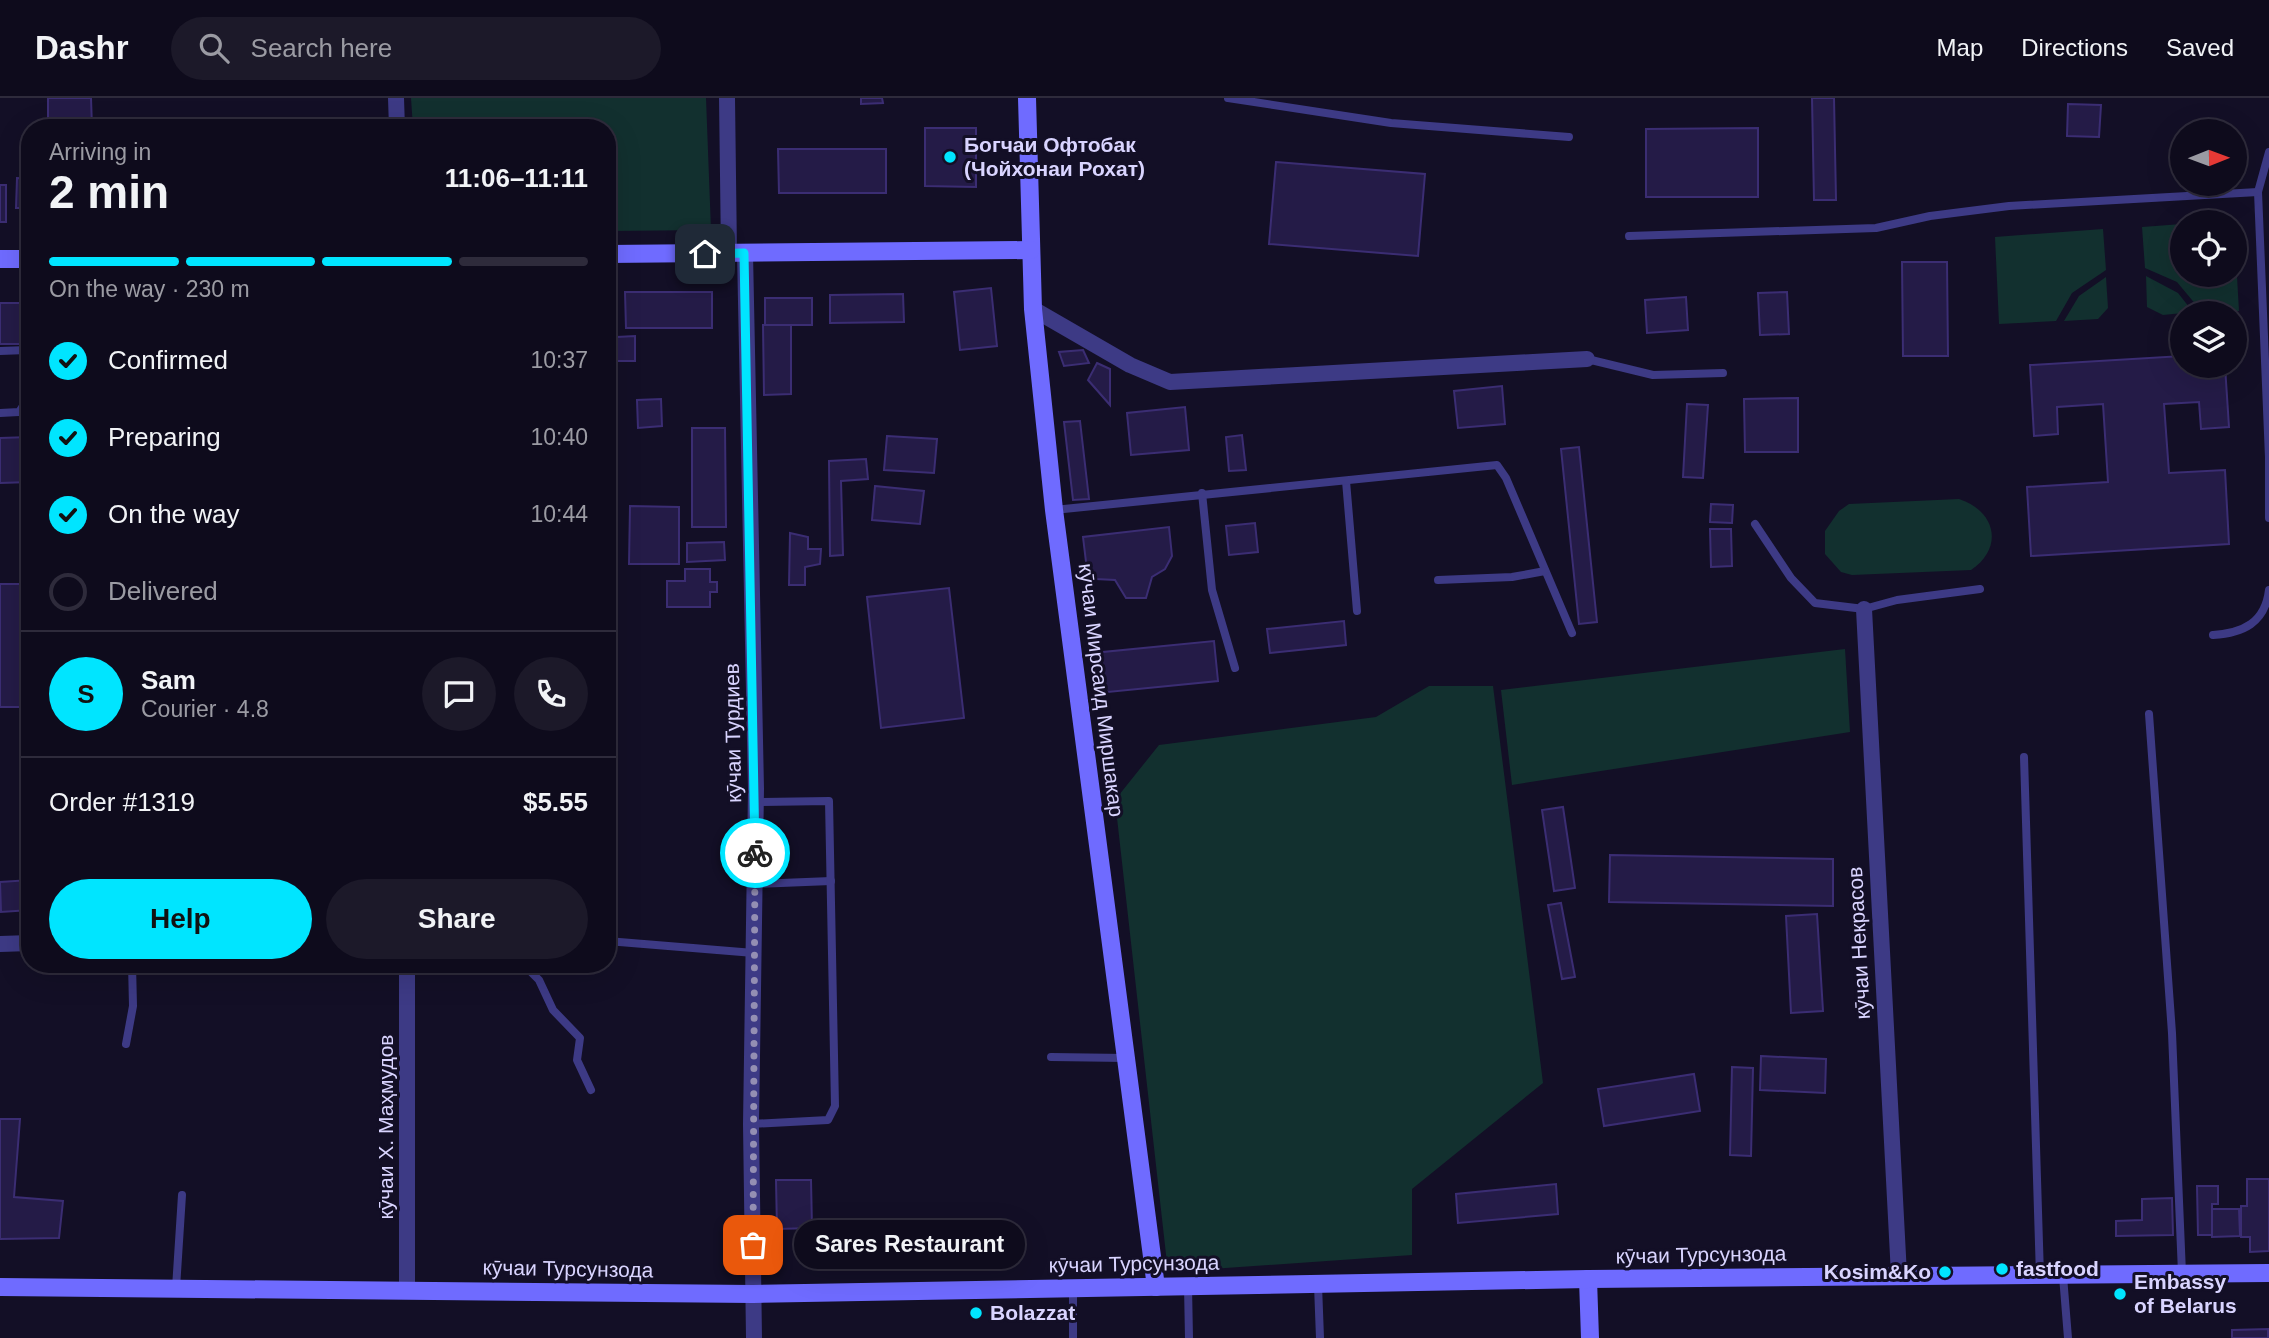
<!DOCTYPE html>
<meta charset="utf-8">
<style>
:root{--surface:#0e0b1c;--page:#1c1929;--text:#f1f3f6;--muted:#9b9ba3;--line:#2e2b3b;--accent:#00e5ff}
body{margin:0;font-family:Arial,sans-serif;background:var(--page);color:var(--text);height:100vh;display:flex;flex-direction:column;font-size:26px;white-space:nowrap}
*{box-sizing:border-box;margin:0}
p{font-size:23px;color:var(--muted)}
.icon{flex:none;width:38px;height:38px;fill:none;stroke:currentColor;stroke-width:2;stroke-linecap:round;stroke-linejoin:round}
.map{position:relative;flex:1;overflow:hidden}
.drawer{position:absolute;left:21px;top:21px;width:595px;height:854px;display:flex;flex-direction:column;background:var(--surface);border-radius:28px;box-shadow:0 7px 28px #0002,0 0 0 2px var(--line)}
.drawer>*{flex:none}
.needle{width:46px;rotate:89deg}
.fabs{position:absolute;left:2170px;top:21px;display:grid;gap:14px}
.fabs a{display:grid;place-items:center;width:77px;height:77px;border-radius:50%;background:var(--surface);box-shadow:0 7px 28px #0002,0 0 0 2px var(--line);font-size:35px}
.pin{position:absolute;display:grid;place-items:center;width:60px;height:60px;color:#fff;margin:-30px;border-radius:14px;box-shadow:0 4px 10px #0006}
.courier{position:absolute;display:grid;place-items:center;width:70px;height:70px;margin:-35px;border:5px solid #00e5ff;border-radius:50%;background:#fff;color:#222;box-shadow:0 2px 9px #0007}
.bubble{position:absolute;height:49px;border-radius:24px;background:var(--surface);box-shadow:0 7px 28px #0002,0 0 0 2px var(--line);font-size:23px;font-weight:800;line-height:49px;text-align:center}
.summary em{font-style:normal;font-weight:800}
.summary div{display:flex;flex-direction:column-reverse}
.summary{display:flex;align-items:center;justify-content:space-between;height:119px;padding:0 28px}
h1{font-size:46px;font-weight:800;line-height:52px}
.bar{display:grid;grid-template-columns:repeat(4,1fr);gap:10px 7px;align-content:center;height:84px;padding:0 28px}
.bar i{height:9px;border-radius:5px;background:var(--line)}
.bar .selected{background:var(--accent)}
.bar p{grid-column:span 4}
.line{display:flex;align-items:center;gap:18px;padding:0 28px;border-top:2px solid var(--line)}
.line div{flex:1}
.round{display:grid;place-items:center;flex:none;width:74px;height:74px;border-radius:37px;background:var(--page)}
ol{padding:0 28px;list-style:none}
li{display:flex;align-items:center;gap:21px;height:77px}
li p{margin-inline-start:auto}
li .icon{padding:7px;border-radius:50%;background:var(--accent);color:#111;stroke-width:4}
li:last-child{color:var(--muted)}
li i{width:38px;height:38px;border:4px solid var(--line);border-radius:50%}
.action{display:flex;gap:14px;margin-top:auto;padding:14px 28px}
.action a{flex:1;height:80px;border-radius:42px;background:var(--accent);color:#111;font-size:28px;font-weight:800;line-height:80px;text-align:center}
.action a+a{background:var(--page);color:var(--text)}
header{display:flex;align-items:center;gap:42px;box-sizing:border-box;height:98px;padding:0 35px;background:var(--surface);border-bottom:2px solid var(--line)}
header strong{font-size:33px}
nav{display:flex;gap:38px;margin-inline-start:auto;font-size:24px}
.search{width:490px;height:63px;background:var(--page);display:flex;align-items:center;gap:18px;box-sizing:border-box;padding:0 24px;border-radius:38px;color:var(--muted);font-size:26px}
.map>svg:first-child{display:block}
</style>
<header>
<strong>Dashr</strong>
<div class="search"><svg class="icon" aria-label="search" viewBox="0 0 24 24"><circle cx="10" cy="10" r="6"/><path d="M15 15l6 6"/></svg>Search here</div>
<nav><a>Map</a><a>Directions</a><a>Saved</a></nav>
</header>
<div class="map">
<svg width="2269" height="1240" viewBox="0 0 2269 1240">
<rect width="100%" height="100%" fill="#130f26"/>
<g fill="#12302f">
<path d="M411,0H706L711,132L607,133V30H413Z"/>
<path d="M2182,126V177H2235V143L2239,213L2202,214L2177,184L2145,170L2142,129Z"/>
<path d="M2103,131L2106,172L2072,195L2056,223L1999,226L1995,139Z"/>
<path d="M2146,178L2178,195L2193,214L2163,217L2147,209Z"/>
<path d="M2106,179L2108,210L2098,221L2064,223L2079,198Z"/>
<path d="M1959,401C1996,413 2004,450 1971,472L1852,477L1841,474L1825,456V433L1839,413L1849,406Z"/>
<path d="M1845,551L1850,634L1512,687L1501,592Z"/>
<path d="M1429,588H1493L1543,985L1412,1091V1157L1168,1174L1115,702L1159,647L1376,619Z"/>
</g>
<g fill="#241b47" stroke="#3b2d73" stroke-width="2">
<path d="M48,0H91L92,30H48Z"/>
<path d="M861,0H882L883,5L861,6Z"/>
<path d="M1812,0H1834L1836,102H1814Z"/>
<path d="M2068,6L2101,7L2099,39L2067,38Z"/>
<path d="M925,30H976V89L925,88Z"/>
<path d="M1758,30V99H1646V31Z"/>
<path d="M778,51H886V95H779Z"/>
<path d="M1276,64L1425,76L1418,158L1269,146Z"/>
<path d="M17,80L30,81V110H16Z"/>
<rect x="0" y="87" width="6" height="37"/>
<path d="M1902,164H1947L1948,258H1903Z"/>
<path d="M991,190L997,248L960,252L954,194Z"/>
<path d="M625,194H712V230H626Z"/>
<path d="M1787,194L1789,236L1760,237L1758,195Z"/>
<path d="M903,196L904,224L830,225V197Z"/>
<path d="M1686,199L1688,232L1647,235L1645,202Z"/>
<rect x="765" y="200" width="47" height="27"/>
<rect x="0" y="205" width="30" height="41"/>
<path d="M763,227H791V296L764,297Z"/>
<path d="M635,238V263H617V239Z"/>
<path d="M1083,252L1089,265L1064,268L1059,254Z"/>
<path d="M2182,258V268H2225L2229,329L2201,331L2199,304L2164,306L2169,375L2225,372L2229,446L2031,458L2027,389L2108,384L2103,306L2057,309L2058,336L2034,338L2030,267Z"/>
<path d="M1097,265L1110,271V307L1088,282Z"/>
<path d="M1502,288L1505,326L1458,330L1454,293Z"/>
<path d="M1798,300V354H1745L1744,301Z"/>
<path d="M661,301L662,328L638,330L637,302Z"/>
<path d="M1687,306L1708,307L1703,380L1683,379Z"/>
<path d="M1185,309L1189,352L1131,357L1127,315Z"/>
<path d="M1080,323L1089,401L1073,402L1064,324Z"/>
<path d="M692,330H725L726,429H692Z"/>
<path d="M1242,337L1246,372L1229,373L1226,339Z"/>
<path d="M887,338L937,341L934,375L884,372Z"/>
<path d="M29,339L30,384L0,385V340Z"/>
<path d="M1579,349L1597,524L1579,526L1561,351Z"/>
<path d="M866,361L868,381L841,383L843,457L830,458L829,363Z"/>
<path d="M875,388L924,393L920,426L872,422Z"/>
<path d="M1711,406L1733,407L1732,425L1710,424Z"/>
<path d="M630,408L679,409V466H629Z"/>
<path d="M1255,425L1258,454L1229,457L1226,428Z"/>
<path d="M1169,429L1172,458L1165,471L1152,479L1146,500H1126L1115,482L1096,481L1087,472L1083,439Z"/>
<path d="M1710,431H1731L1732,468L1711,469Z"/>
<path d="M790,435L808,439V451H821L820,466L805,469V487H789Z"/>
<path d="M724,444L725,462L687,464V445Z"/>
<path d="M685,471H710V484H717V494H710V509H667V483H685Z"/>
<path d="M0,486H29L28,609H0Z"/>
<path d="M949,490L964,620L881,630L867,499Z"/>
<path d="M1344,523L1346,547L1270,555L1267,531Z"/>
<path d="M1214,543L1218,583L1098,595L1093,555Z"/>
<path d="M1563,709L1575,790L1554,793L1542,712Z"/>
<path d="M1610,757L1833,761V808L1609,804Z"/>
<path d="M30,782V812L1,814L0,784Z"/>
<path d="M1561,805L1575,879L1562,881L1548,807Z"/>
<path d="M1817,816L1823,913L1791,915L1786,818Z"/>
<path d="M1761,958L1826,961L1825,995L1760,992Z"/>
<path d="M1732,969L1753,970L1751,1058L1730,1057Z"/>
<path d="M1694,976L1700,1013L1604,1028L1598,991Z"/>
<path d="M0,1021H20L14,1099L63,1103L59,1140L0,1141Z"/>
<path d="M2247,1081H2269V1153L2250,1154V1139H2241V1108H2247Z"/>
<path d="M776,1082H811L812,1130L777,1131Z"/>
<path d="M1556,1086L1558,1116L1458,1125L1456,1096Z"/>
<path d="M2197,1088H2218V1106H2212V1137H2198Z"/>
<path d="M2172,1100L2173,1137L2116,1138V1123L2142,1122V1101Z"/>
<path d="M2212,1111H2239L2240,1138L2212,1139Z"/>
<path d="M2268,1231V1240H2232V1232Z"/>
</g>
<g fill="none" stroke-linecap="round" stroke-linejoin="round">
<g stroke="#3d3a85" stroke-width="8">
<path d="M1228,0L1391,25L1569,39"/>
<path d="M2269,54L2258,94L2269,359"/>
<path d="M1629,138L1876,130L1930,118L2009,108L2258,94"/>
<path d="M0,253L27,252"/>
<path d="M1587,261L1653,277L1723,275"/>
<path d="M0,315L19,314L25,305V252"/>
<path d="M2269,359V420"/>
<path d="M1346,383L1357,513"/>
<path d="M1202,395L1212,492L1235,570"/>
<path d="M1054,412L1497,367L1506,380L1572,535"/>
<path d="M1755,426L1791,480L1815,505L1864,511L1897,502L1980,491"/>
<path d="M1438,482L1512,479L1545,473"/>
<path d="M2213,537C2243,535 2265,525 2269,492"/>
<path d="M2149,616L2172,935L2182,1175"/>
<path d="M2024,659L2040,1178"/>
<path d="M755,786L831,783"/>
<path d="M607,843L754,855"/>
<path d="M523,866L539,882L553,912L580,940L577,962L591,992"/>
<path d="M126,946L133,908L132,866"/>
<path d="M1051,959L1126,960"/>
<path d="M751,1026L828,1022L835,1008L829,703L755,704"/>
<path d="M2063,1178L2068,1240"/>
<path d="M1318,1187L1320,1240"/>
<path d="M1188,1188L1189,1240"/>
<path d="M176,1190L182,1097"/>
<path d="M1073,1240V1190"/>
</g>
<g stroke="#3d3a85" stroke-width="16">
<path d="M396,0L397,30"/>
<path d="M727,0L729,155"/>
<path d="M745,155L756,691L751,1026L754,1240"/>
<path d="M1033,211L1130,267L1170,284L1587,261"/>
<path d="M1864,511L1899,1177"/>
<path d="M0,846L30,845"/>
<path d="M407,1192V866"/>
</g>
<g stroke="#6f6bff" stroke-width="18">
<path d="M1027,0L1033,211L1054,412L1156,1189"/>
<path d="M607,156L1031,152"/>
<path d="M0,161H30"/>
<path d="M1588,1181L1590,1240"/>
<path d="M0,1189L753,1196L1588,1181L2269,1175"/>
</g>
</g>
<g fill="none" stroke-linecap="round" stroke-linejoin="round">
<path stroke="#948fb3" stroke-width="7" stroke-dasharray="0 12.6" d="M753,1147L755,755"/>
<path stroke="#00e5ff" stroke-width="9" d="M705,156L744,155L755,755"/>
</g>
<g fill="#00e5ff" stroke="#130f26" stroke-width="2.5">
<circle cx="950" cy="59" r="7"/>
<circle cx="2002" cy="1171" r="7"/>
<circle cx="1945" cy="1174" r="7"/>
<circle cx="2120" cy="1196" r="7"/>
<circle cx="976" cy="1215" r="7"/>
</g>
<g text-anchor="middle" stroke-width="6" stroke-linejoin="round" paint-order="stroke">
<g font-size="21" font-weight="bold" fill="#d9d4ff" stroke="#130f26" text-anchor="start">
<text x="964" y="54">Богчаи Офтобак<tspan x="964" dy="24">(Чойхонаи Рохат)</tspan></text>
<text x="2016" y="1178">fastfood</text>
<text x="1931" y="1181" text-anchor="end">Kosim&amp;Ko</text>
<text x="2134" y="1191">Embassy<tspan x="2134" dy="24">of Belarus</tspan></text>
<text x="990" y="1222">Bolazzat</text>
</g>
<g font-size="21" fill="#d9d4ff" stroke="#130f26">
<text transform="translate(1101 592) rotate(83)" y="7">кӯчаи Мирсаид Миршакар</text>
<text transform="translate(733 635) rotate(-91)" y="7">кӯчаи Турдиев</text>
<text transform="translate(1859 845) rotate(-93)" y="7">кӯчаи Некрасов</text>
<text transform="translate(386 1029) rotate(-90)" y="7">кӯчаи Х. Маҳмудов</text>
<text transform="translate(1701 1157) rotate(-1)" y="7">кӯчаи Турсунзода</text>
<text transform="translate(1134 1166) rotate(-1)" y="7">кӯчаи Турсунзода</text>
<text transform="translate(568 1171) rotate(1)" y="7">кӯчаи Турсунзода</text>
</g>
</g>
</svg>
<div class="fabs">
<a><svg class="needle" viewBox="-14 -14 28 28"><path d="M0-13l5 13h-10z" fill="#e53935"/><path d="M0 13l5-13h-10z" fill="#9b9ba3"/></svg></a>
<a><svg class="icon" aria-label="locate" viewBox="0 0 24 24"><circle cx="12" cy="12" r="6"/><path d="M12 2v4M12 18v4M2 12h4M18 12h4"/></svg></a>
<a><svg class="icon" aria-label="layers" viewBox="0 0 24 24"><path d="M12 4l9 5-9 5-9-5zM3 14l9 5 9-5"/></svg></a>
</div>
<div class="pin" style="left:753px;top:1147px;background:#ea580c"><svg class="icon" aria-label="bag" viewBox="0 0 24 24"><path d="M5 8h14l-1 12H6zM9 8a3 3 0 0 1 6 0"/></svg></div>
<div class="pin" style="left:705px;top:156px;background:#1f2937"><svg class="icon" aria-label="home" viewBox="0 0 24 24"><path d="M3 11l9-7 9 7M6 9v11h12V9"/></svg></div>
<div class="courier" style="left:755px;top:755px"><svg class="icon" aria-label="bike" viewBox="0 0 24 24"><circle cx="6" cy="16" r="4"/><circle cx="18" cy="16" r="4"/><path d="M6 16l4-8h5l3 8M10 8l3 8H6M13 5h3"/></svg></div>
<div class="bubble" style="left:794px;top:1122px;width:231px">Sares Restaurant</div>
<section class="drawer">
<div class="summary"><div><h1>2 min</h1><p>Arriving in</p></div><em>11:06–11:11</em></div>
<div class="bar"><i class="selected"></i><i class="selected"></i><i class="selected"></i><i></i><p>On the way · 230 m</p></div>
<ol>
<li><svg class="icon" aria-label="check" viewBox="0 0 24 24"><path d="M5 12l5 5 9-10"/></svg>Confirmed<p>10:37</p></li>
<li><svg class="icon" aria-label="check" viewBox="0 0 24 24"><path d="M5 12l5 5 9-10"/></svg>Preparing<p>10:40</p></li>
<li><svg class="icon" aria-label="check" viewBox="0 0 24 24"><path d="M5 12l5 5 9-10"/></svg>On the way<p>10:44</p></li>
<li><i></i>Delivered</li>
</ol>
<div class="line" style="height:126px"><b class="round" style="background:var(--accent);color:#111">S</b><div><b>Sam</b><p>Courier · 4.8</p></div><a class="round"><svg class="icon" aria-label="chat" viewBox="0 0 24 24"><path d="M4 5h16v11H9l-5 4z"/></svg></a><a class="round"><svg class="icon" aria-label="phone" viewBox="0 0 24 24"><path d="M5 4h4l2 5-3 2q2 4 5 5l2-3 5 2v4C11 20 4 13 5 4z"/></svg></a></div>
<div class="line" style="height:91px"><div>Order #1319</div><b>$5.55</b></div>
<div class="action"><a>Help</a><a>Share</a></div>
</section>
</div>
